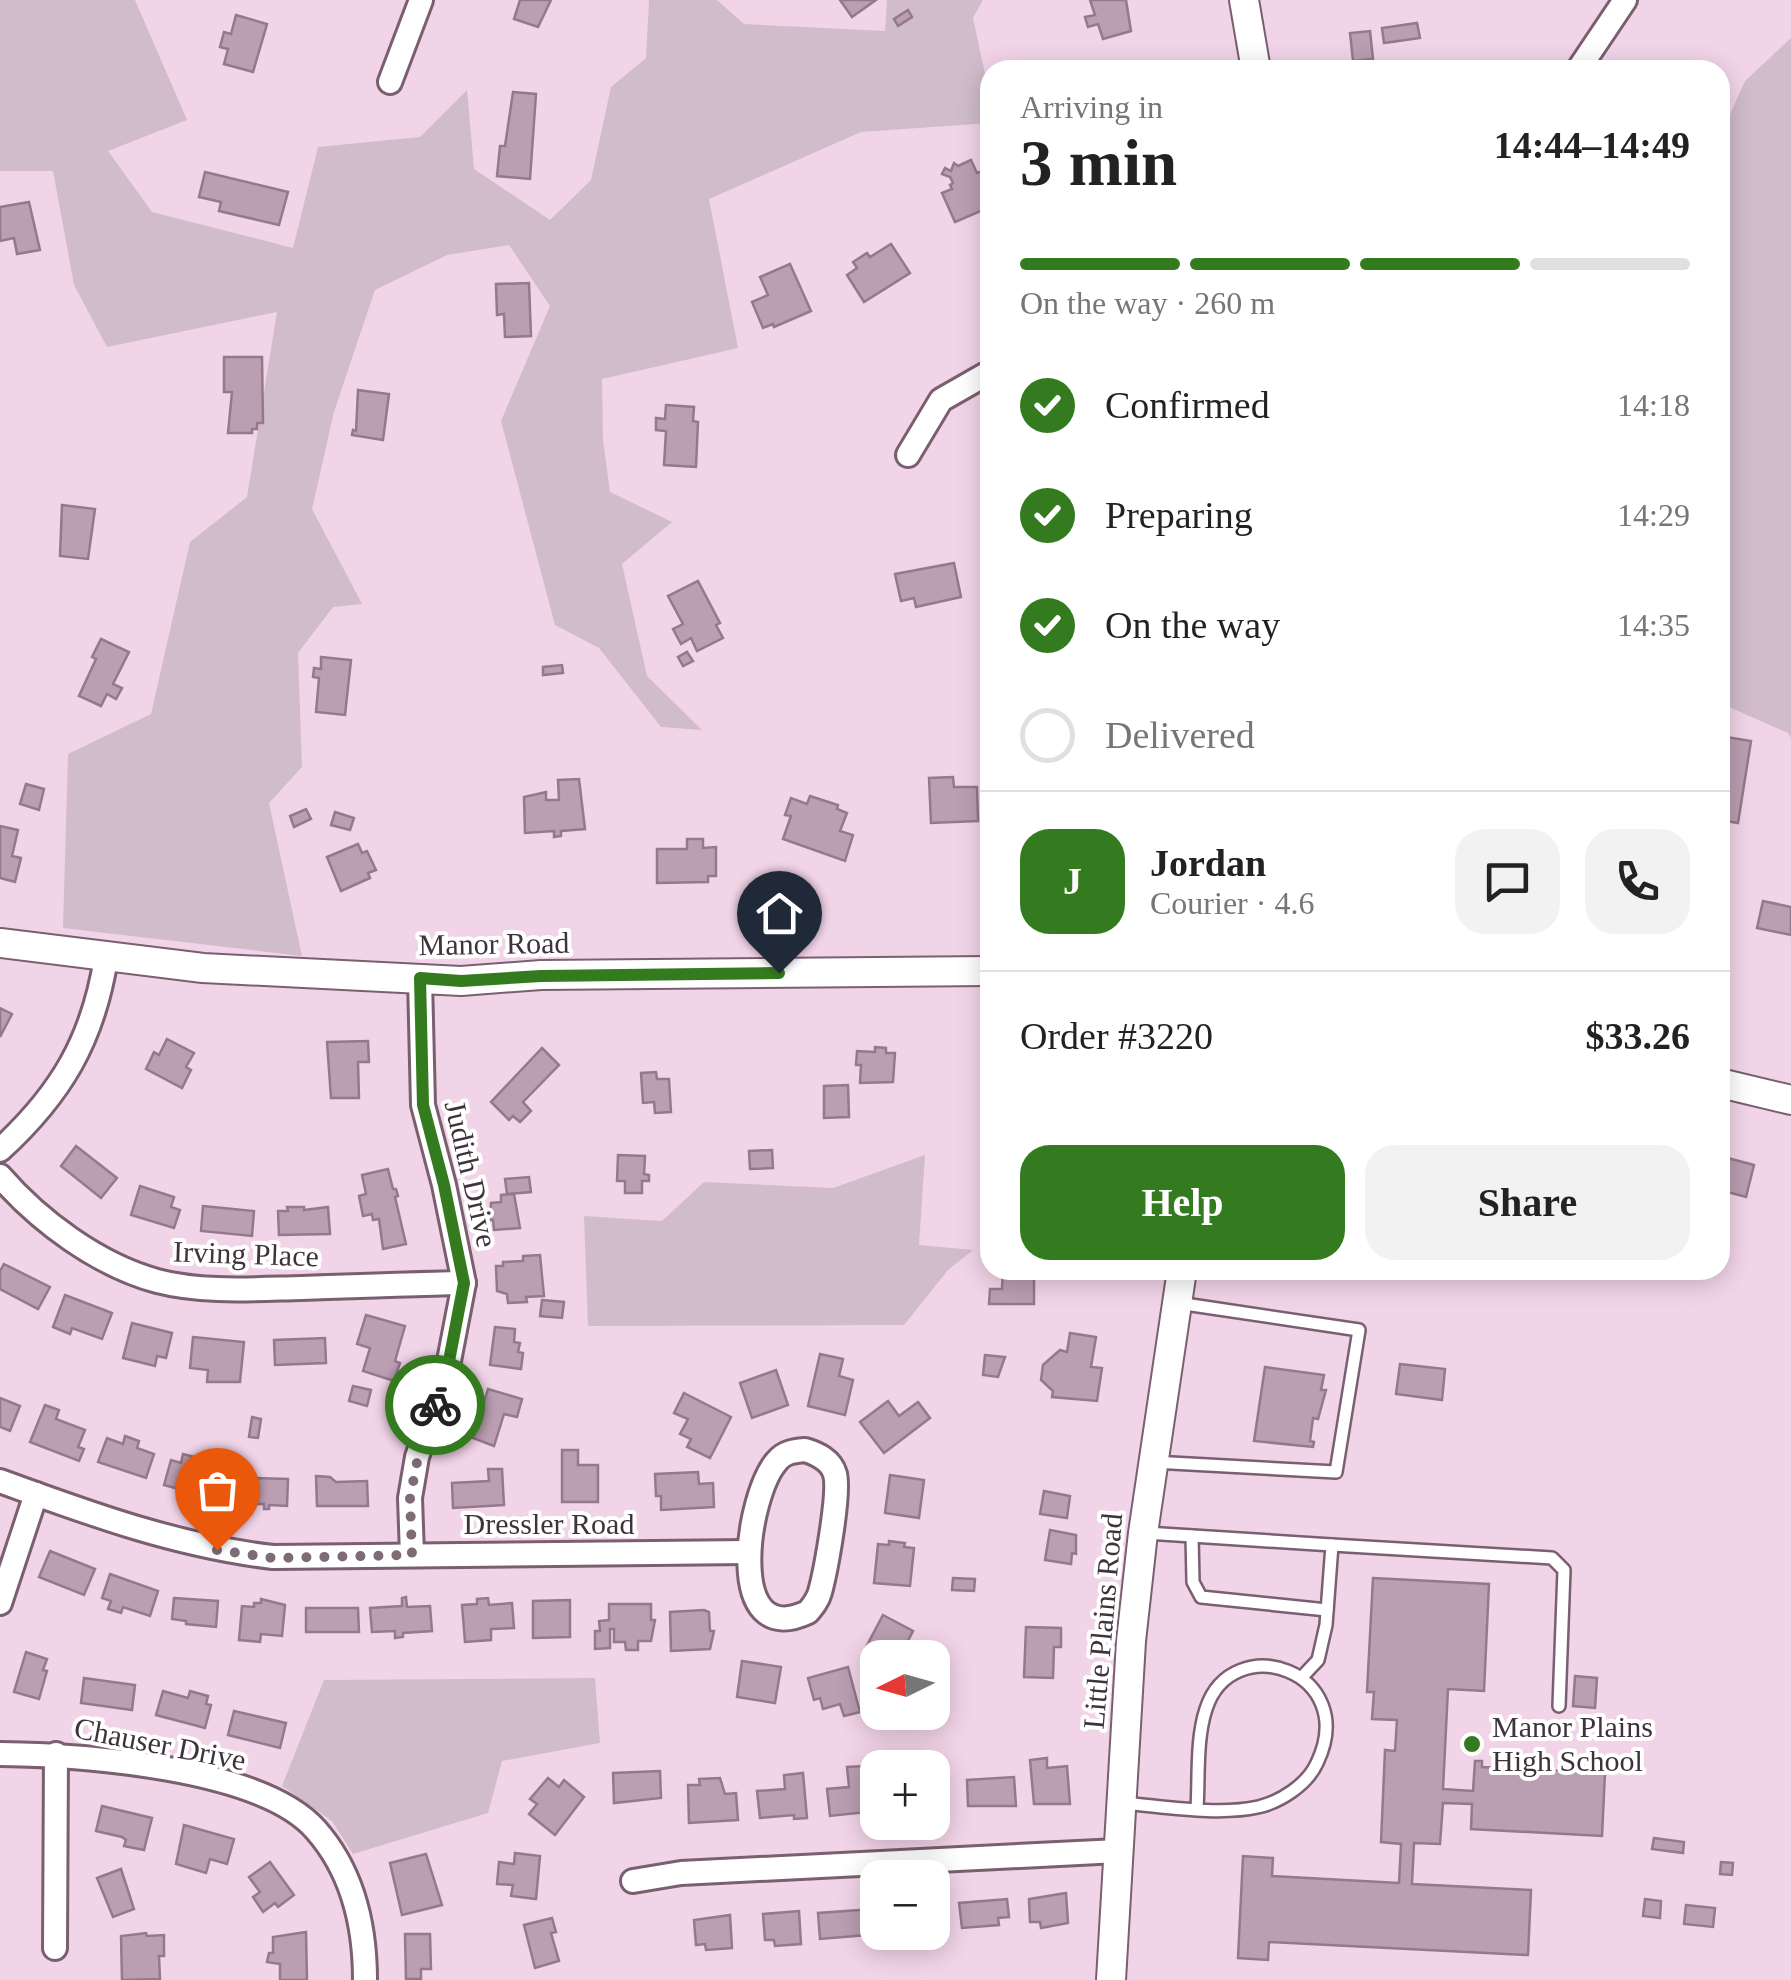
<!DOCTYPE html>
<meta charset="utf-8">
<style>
:root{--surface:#fff;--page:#f2f2f2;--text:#222;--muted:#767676;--line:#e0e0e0;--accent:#347b20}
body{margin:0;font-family:Georgia,serif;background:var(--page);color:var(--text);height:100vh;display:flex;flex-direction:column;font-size:38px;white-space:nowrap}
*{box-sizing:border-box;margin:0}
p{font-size:32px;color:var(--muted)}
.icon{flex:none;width:55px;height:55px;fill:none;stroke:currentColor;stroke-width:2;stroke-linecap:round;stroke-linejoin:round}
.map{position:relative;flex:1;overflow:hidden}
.drawer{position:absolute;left:980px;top:60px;width:750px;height:1220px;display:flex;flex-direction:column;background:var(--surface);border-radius:30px;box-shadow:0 5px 25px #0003}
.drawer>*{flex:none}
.needle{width:65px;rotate:265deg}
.tools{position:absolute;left:860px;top:1640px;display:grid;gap:20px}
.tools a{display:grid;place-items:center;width:90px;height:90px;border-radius:20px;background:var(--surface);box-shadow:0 5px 25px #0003;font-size:50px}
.pin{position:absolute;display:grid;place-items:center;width:85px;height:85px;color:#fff;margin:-102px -42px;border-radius:50% 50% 50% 0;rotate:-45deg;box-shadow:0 0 10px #0007}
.pin .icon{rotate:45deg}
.courier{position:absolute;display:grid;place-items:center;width:100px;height:100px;margin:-50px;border:8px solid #347b20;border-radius:50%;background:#fff;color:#222;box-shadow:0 2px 12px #0007}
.summary em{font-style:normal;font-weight:700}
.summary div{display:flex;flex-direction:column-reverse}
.summary{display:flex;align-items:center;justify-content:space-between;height:170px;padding:0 40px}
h1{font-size:65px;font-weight:700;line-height:75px}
.bar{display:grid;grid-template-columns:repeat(4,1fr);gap:15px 10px;align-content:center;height:120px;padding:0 40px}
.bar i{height:12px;border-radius:8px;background:var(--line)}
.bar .selected{background:var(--accent)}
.bar p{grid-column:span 4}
.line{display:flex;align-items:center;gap:25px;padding:0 40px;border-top:2px solid var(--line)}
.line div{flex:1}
.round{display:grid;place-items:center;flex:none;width:105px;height:105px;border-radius:30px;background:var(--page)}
ol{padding:0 40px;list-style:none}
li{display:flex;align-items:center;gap:30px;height:110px}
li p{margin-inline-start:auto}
li .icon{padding:10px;border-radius:50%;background:var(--accent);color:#fff;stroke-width:4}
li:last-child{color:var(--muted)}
li i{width:55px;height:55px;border:5px solid var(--line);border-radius:50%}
.cta{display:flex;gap:20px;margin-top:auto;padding:20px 40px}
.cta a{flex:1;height:115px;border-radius:30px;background:var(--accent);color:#fff;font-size:40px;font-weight:700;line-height:115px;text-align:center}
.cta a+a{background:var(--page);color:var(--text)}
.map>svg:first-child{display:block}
</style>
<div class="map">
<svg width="1791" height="1980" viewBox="0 0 1791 1980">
<rect width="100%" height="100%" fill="#f2d4e8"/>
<g fill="#d1bcca">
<path d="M0,0H135L187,120L108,151L152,212L293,248L318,147L420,137L467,90L474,169L550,220L591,180L611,87L646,58L649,0H717L744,24L885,31L887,0H983L973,18L990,97V123L861,132L709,199L738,348L602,379L603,440L610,492L672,522L622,564L647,676L702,730L661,727L599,648L555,625L501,421L550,306L509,245L447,255L375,290L334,412L312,509L362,604L333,607L298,653L302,767L269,803L302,956L63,928L68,754L151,714L190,542L247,497L277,312L107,347L74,285L53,171H0Z"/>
<path d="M1791,38V738L1788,733L1720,703V137L1745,81Z"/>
<path d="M925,1155L919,1245L973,1250L948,1270L904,1325L588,1326L584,1216L662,1221L704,1182L833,1188Z"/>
<path d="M595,1678L600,1743L502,1761L488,1813L353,1854L332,1821L282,1786L324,1680Z"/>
</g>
<g fill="#bb9eb2" stroke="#94798b" stroke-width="2.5">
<path d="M520,0H551L538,27L514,19Z"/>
<path d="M840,0H876L852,17Z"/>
<path d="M1090,0H1126L1131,31L1103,39L1098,24L1088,27L1085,17L1095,15Z"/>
<path d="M908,10L912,17L898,26L894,19Z"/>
<path d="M236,15L267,24L253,72L224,64L228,49L220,47L224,32L231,34Z"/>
<path d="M1417,23L1420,38L1384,43L1382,28Z"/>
<path d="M1370,31L1373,59L1353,61L1350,33Z"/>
<path d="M513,92L536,94L530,179L497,176L500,146H505Z"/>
<path d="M971,160L977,173L990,168V207L955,222L942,193L952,189L950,185L953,183L950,177L942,174L945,168L951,171L954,163L958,166Z"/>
<path d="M205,172L288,192L279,225L219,211L221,202L199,197Z"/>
<path d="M29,202L40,250L17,254L14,238L0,241V207Z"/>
<path d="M891,244L910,273L864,302L847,275L857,268L853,262L867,253L870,257Z"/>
<path d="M790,264L811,311L774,327L773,324L763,328L752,302L768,295L760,277Z"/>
<path d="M529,283L531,336L505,337L504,314L497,315L496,284Z"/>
<path d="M224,357H262L263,423H257V429H252V433H228L232,392H224Z"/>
<path d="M358,390L389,394L383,440L352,435L353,430L356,431Z"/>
<path d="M666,405L694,407L693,421L698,422L696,467L664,465L666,431L656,430V418L665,419Z"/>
<path d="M62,505L95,509L88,559L60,556Z"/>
<path d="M954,563L961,597L916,607L914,598L901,601L895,574Z"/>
<path d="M698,581L720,623L716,625L723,638L697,651L691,638L681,644L673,629L683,624L668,596Z"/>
<path d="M101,639L129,652L113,684L122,688L116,699L107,694L101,706L79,696L96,659L92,657Z"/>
<path d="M687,652L693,661L683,666L678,657Z"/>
<path d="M321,657L351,660L345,715L316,712L319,678L313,677L314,668L321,669Z"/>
<path d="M562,665L563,673L543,675V667Z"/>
<path d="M1720,736L1751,741L1738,823L1720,820Z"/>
<path d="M953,777L954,787H977L978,821L931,823L929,778Z"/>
<path d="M579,779L585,829L561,831V836L554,837V831L525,833L524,797L546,792V800H559L558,780Z"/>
<path d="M26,784L44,789L39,810L20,804Z"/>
<path d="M810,796L838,805L837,809L847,813L840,831L853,835L845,861L783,839L791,816L785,815L791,798L807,804Z"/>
<path d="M306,809L311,819L294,827L290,816Z"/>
<path d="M335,812L354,818L350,830L331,825Z"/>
<path d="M0,826L18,830L12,856L21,858L15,882L0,878Z"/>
<path d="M687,839H703V848L716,847V876H708V882L657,883V849H687Z"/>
<path d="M358,844L362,853L367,851L376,870L368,873L370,878L341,891L327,857Z"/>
<path d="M1763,901L1791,907V935L1757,928Z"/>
<path d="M0,1008L12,1014L0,1037Z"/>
<path d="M167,1039L194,1053L186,1067L191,1070L182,1088L146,1069L154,1052L159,1055Z"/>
<path d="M368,1041L369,1062H358L359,1098H331L327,1042Z"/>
<path d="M875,1047L886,1048V1053H895L893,1082L860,1083L861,1065H856L857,1051L875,1052Z"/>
<path d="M542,1048L559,1065L523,1102L531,1111L520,1122L513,1116L509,1120L491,1102Z"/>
<path d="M656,1072L657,1079H669L671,1112L655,1113L654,1102L643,1103L641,1073Z"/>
<path d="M848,1085L849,1117L824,1118V1086Z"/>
<path d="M76,1146L117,1178L101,1198L61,1166Z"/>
<path d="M772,1150L773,1168L750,1169L749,1151Z"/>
<path d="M618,1155L645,1156L644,1174L649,1175V1181H642V1193H625V1181H617Z"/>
<path d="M1720,1156L1754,1165L1746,1197L1720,1190Z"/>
<path d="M388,1169L393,1189H396L398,1196L395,1197L406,1244L383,1249L379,1219L373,1220L372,1214L363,1216L359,1196L366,1194L362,1175Z"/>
<path d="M529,1177L531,1192L507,1194L505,1179Z"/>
<path d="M140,1186L174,1197L171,1207L180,1210L174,1228L131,1215Z"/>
<path d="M514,1194L520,1228L494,1230L493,1220H490L491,1203L501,1202V1195Z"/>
<path d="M203,1206L254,1211L252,1236L201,1231Z"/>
<path d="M287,1207H304V1210L328,1207L330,1234L279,1235L278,1211H288Z"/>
<path d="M540,1255L544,1296L526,1297L527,1302L508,1303L507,1294L497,1291L496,1266H503V1262L523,1261V1256Z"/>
<path d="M4,1264L50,1287L38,1309L0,1289V1271Z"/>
<path d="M1003,1270H1034V1304H989L990,1289H1002Z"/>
<path d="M65,1295L112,1313L102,1339L72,1328L70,1334L53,1327Z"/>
<path d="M542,1300L564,1302L562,1318L540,1316Z"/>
<path d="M366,1315L405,1326L395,1361L400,1363L394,1381L363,1371L370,1348L357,1344Z"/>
<path d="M132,1323L172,1333L166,1358L157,1356L155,1366L123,1358Z"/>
<path d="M495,1327L515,1329L514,1342L520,1343L518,1352L523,1353L521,1369L490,1365Z"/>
<path d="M1070,1333L1096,1337L1091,1367L1102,1368L1097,1401L1052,1397L1053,1391L1041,1380L1043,1365L1060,1350L1067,1352Z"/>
<path d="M193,1337L244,1342L240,1382H207L208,1370L190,1368Z"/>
<path d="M325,1338L326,1363L275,1365L274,1340Z"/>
<path d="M820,1354L843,1359L839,1376L853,1380L845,1415L808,1406Z"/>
<path d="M985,1355L1005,1357L998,1377L983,1375Z"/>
<path d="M1400,1364L1445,1369L1442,1400L1396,1394Z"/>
<path d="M1265,1367L1324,1375L1321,1390H1326L1318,1419L1313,1418L1310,1441L1314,1442L1313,1447L1254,1441Z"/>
<path d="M776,1370L788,1405L752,1418L740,1383Z"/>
<path d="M353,1386L371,1390L367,1406L349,1401Z"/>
<path d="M488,1389L522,1399L517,1417L504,1414L494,1446L473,1438Z"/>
<path d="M684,1393L731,1417L710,1458L687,1447L691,1439L680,1434L688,1419L674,1413Z"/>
<path d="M0,1398L20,1406L10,1431L0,1427Z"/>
<path d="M888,1401L899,1416L918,1402L930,1418L884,1453L860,1422Z"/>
<path d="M45,1405L59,1410L56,1419L85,1430L78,1447L84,1449L79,1461L30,1442Z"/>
<path d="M252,1417L261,1419L258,1438L249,1437Z"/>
<path d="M125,1436L139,1441L137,1448L154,1454L146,1478L98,1462L107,1438L123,1444Z"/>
<path d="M562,1450H578V1465H598V1502H562Z"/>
<path d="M183,1454L198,1458L196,1466L220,1472L213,1498L164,1485L171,1460L181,1463Z"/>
<path d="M488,1469H502L504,1505L453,1508L452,1483L489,1481Z"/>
<path d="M698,1472L699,1484L713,1483L714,1507L661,1510V1496H656L655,1474Z"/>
<path d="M890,1475L924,1480L919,1518L885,1513Z"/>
<path d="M316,1476L330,1477L336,1482L367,1481L368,1506H317Z"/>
<path d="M255,1478L288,1479L287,1506L269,1505V1509H264V1504H245V1482H255Z"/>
<path d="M1044,1491L1070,1496L1067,1518L1040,1514Z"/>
<path d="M1050,1530L1076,1535V1554L1072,1553L1071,1564L1045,1560Z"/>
<path d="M889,1541L905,1543L904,1547L914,1548L910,1586L874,1583L878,1544L889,1545Z"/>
<path d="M50,1551L95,1569L84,1595L39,1577Z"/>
<path d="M110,1574L158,1591L150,1616L123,1607L121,1613L108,1609L111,1601L102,1598Z"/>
<path d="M953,1578L975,1579L974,1591L952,1590Z"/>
<path d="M1373,1578L1489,1584L1484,1691L1448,1689L1443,1789L1473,1791L1475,1761H1482V1767L1605,1773L1602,1836L1471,1829L1472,1804L1443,1803L1440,1844L1414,1843L1412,1884L1531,1890L1528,1955L1269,1942L1268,1960L1238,1958L1243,1856L1273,1858L1272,1876L1399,1883L1401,1844L1381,1842L1385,1750L1395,1751L1397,1720L1372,1719L1374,1692H1367Z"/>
<path d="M406,1597L407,1607L430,1606L432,1631L403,1633V1637L395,1638V1631L372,1632L370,1608L402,1606V1598Z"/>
<path d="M174,1598L218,1601L216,1627L186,1624V1621L172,1619Z"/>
<path d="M488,1598L489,1605L512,1603L514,1628L491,1629V1640L465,1642L462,1605L477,1604V1599Z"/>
<path d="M261,1599L285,1605L282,1636L261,1634L260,1642L239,1640L242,1606L254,1607V1603H261Z"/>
<path d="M570,1600V1637L533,1638V1601Z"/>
<path d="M609,1604H651V1620H655L651,1641H638V1650H626L625,1642H614V1629H610V1648L595,1649V1631H600L599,1621L609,1620Z"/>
<path d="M306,1608H358L359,1632H306Z"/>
<path d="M704,1610L709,1612L710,1631H714L710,1649L671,1651L670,1612Z"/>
<path d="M883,1615L913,1631L899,1658H881L865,1649Z"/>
<path d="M1026,1627L1061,1628V1647H1054L1053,1678L1024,1677Z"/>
<path d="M26,1652L47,1659L43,1670L47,1671L39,1699L14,1692Z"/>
<path d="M742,1661L781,1667L775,1703L737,1697Z"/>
<path d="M848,1667L860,1712L844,1716L840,1704L823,1709L820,1698L814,1700L808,1678Z"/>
<path d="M1575,1676L1597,1678L1595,1708L1573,1706Z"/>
<path d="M84,1678L135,1685L132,1710L81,1703Z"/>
<path d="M163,1691L188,1698L190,1691L208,1696L206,1704L211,1705L205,1728L156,1715Z"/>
<path d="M234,1711L286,1723L280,1748L228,1735Z"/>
<path d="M1047,1758V1768L1067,1766L1070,1804H1034L1030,1760Z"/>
<path d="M865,1766L866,1773L873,1772L877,1811L830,1816L827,1789L849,1787L847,1767Z"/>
<path d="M932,1770H940V1781H944L946,1811H933Z"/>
<path d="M660,1771L661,1798L614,1803L613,1773Z"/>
<path d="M803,1773L807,1818L794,1819V1815L760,1818L757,1791L785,1789L784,1775Z"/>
<path d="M1014,1777L1016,1806H968L967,1780Z"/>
<path d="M548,1778L559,1787L564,1780L584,1797L555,1835L529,1814L537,1804L530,1799Z"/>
<path d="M720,1778L725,1794L736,1793L738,1820L689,1823L688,1785H700L699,1779Z"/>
<path d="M102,1806L152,1818L144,1850L124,1846L126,1840L122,1837L96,1831Z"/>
<path d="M184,1825L234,1839L227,1864L210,1859L206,1873L176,1864Z"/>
<path d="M1654,1838L1684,1842L1683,1853L1652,1849Z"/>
<path d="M515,1853L540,1856L536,1899L511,1896L513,1885L497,1884L499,1862L514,1864Z"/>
<path d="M426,1854L442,1905L402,1915L390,1863Z"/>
<path d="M270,1862L294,1895L278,1907L275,1903L263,1912L253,1897L260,1892L249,1877Z"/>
<path d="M1721,1862L1733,1863L1732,1875L1720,1874Z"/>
<path d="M121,1869L134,1909L113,1917L97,1878Z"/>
<path d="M1066,1893L1068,1923L1041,1928L1040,1922H1030L1029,1899Z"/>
<path d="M1007,1899L1009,1917L998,1918L999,1925L962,1928L959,1903Z"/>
<path d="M1645,1899L1661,1901L1660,1918L1643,1916Z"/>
<path d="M932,1905H938L939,1924H932Z"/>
<path d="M1686,1905L1715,1908L1713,1927L1684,1924Z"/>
<path d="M873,1909L875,1928H866L867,1935L820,1939L818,1913Z"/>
<path d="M799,1911L801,1944L775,1946L774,1940H765L763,1914Z"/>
<path d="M730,1915L732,1948L706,1950L705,1944L696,1945L694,1920Z"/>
<path d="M552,1918L556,1932L551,1933L559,1961L535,1968L524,1925Z"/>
<path d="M306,1932L307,1980H280V1964L267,1962L269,1953H273V1937Z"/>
<path d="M146,1933L147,1936L164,1935V1956H159L160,1979L122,1980L121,1936Z"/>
<path d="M405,1934H430L431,1969H421V1979H406Z"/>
</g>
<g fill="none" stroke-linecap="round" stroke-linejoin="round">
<defs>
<g id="service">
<path d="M1153,1462L1336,1472L1359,1330L1178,1303"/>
<path d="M1146,1533L1332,1545L1326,1625L1318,1660L1302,1677"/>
<path d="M1192,1536L1193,1582L1201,1597L1327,1610"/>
<path d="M1332,1545L1552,1558L1564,1570L1559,1706"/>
<path d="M1121,1803C1162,1806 1217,1816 1258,1807C1280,1802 1307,1785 1317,1763C1361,1671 1232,1628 1206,1709C1196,1739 1199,1777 1197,1808"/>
</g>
<g id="minor">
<path d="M1578,70L1625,0"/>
<path d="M390,82L421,0"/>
<path d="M908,455L941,400L990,372"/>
<path d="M0,1150C61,1094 93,1040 106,958"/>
<path d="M0,1176C39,1221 98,1265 157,1281C203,1293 255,1289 302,1288C356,1286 410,1284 464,1283"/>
<path d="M805,1450C818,1454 831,1460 835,1474C840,1493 826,1570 820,1592C818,1600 813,1606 808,1612C723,1652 747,1494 777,1461C784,1452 794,1451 805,1450Z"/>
<path d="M0,1481C90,1514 178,1546 273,1557L749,1552"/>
<path d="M412,1555L410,1498L417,1457L448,1366L464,1283L444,1185L423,1105L420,979"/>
<path d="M0,1603L36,1494"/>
<path d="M0,1754C80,1755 261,1767 316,1830C353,1872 365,1925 365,1980"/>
<path d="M633,1881L681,1873L1118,1851"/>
<path d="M55,1948L56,1754"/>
</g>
<g id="tertiary">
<path d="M1244,0L1256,70"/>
<path d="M0,943L203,968L461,981L541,975L990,971"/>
<path d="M1720,1083L1791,1100"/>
<path d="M1111,1980L1131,1641L1143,1533L1182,1270"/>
</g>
</defs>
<use href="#service" stroke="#795f70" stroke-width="16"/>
<use href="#minor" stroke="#795f70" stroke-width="28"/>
<use href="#tertiary" stroke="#795f70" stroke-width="32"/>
<use href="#service" stroke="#fff" stroke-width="11"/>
<use href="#minor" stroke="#fff" stroke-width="22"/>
<use href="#tertiary" stroke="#fff" stroke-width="28"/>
</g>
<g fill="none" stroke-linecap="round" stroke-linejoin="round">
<path stroke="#7e6b78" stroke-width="10" stroke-dasharray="0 18" d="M217,1550L273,1558L412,1555L410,1498L418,1457L435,1405"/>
<path stroke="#347b20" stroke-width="12" d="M435,1405L448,1366L464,1283L444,1185L423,1105L420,978L461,981L541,976L779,973"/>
</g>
<circle fill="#347b20" stroke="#fff" stroke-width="4" cx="1472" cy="1744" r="10"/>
<g text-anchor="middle" stroke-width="8" stroke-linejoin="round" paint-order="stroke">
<g font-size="30" fill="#3f333b" stroke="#fff">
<text transform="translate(494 944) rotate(-1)" y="10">Manor Road</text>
<text transform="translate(471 1174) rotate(77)" y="10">Judith Drive</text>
<text transform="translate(246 1254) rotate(2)" y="10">Irving Place</text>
<text x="549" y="1534">Dressler Road</text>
<text transform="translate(1103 1621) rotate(-85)" y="10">Little Plains Road</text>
<text transform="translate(160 1744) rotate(11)" y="10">Chauser Drive</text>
</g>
<g font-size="30" fill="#3f333b" stroke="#fff" text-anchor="start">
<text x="1492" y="1737">Manor Plains<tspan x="1492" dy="34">High School</tspan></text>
</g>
</g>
</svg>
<div class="tools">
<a><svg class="needle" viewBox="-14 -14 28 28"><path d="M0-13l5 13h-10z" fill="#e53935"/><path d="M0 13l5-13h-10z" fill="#767676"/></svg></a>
<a>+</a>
<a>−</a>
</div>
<div class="pin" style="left:217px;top:1550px;background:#ea580c"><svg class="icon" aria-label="bag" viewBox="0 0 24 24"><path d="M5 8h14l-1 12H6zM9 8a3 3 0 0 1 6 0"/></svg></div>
<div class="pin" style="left:779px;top:973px;background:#1f2937"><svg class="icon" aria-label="home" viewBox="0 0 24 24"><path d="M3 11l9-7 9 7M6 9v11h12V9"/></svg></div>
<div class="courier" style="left:435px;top:1405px"><svg class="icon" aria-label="bike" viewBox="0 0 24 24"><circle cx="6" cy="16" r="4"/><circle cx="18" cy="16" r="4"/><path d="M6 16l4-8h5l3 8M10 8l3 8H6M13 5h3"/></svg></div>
<section class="drawer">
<div class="summary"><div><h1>3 min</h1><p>Arriving in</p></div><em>14:44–14:49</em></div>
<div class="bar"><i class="selected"></i><i class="selected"></i><i class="selected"></i><i></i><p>On the way · 260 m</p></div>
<ol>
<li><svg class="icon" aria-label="check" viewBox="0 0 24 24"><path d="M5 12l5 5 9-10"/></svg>Confirmed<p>14:18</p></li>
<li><svg class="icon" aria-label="check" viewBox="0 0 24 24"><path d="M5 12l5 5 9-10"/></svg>Preparing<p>14:29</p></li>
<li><svg class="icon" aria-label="check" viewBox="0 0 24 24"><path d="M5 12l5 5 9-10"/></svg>On the way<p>14:35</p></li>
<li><i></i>Delivered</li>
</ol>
<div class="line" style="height:180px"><b class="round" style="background:var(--accent);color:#fff">J</b><div><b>Jordan</b><p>Courier · 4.6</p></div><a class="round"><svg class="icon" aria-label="chat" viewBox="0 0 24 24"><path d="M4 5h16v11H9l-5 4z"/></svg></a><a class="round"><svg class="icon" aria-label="phone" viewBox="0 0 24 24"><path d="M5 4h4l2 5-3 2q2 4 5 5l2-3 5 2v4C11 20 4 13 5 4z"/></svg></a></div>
<div class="line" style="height:130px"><div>Order #3220</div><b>$33.26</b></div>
<div class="cta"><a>Help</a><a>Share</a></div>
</section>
</div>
